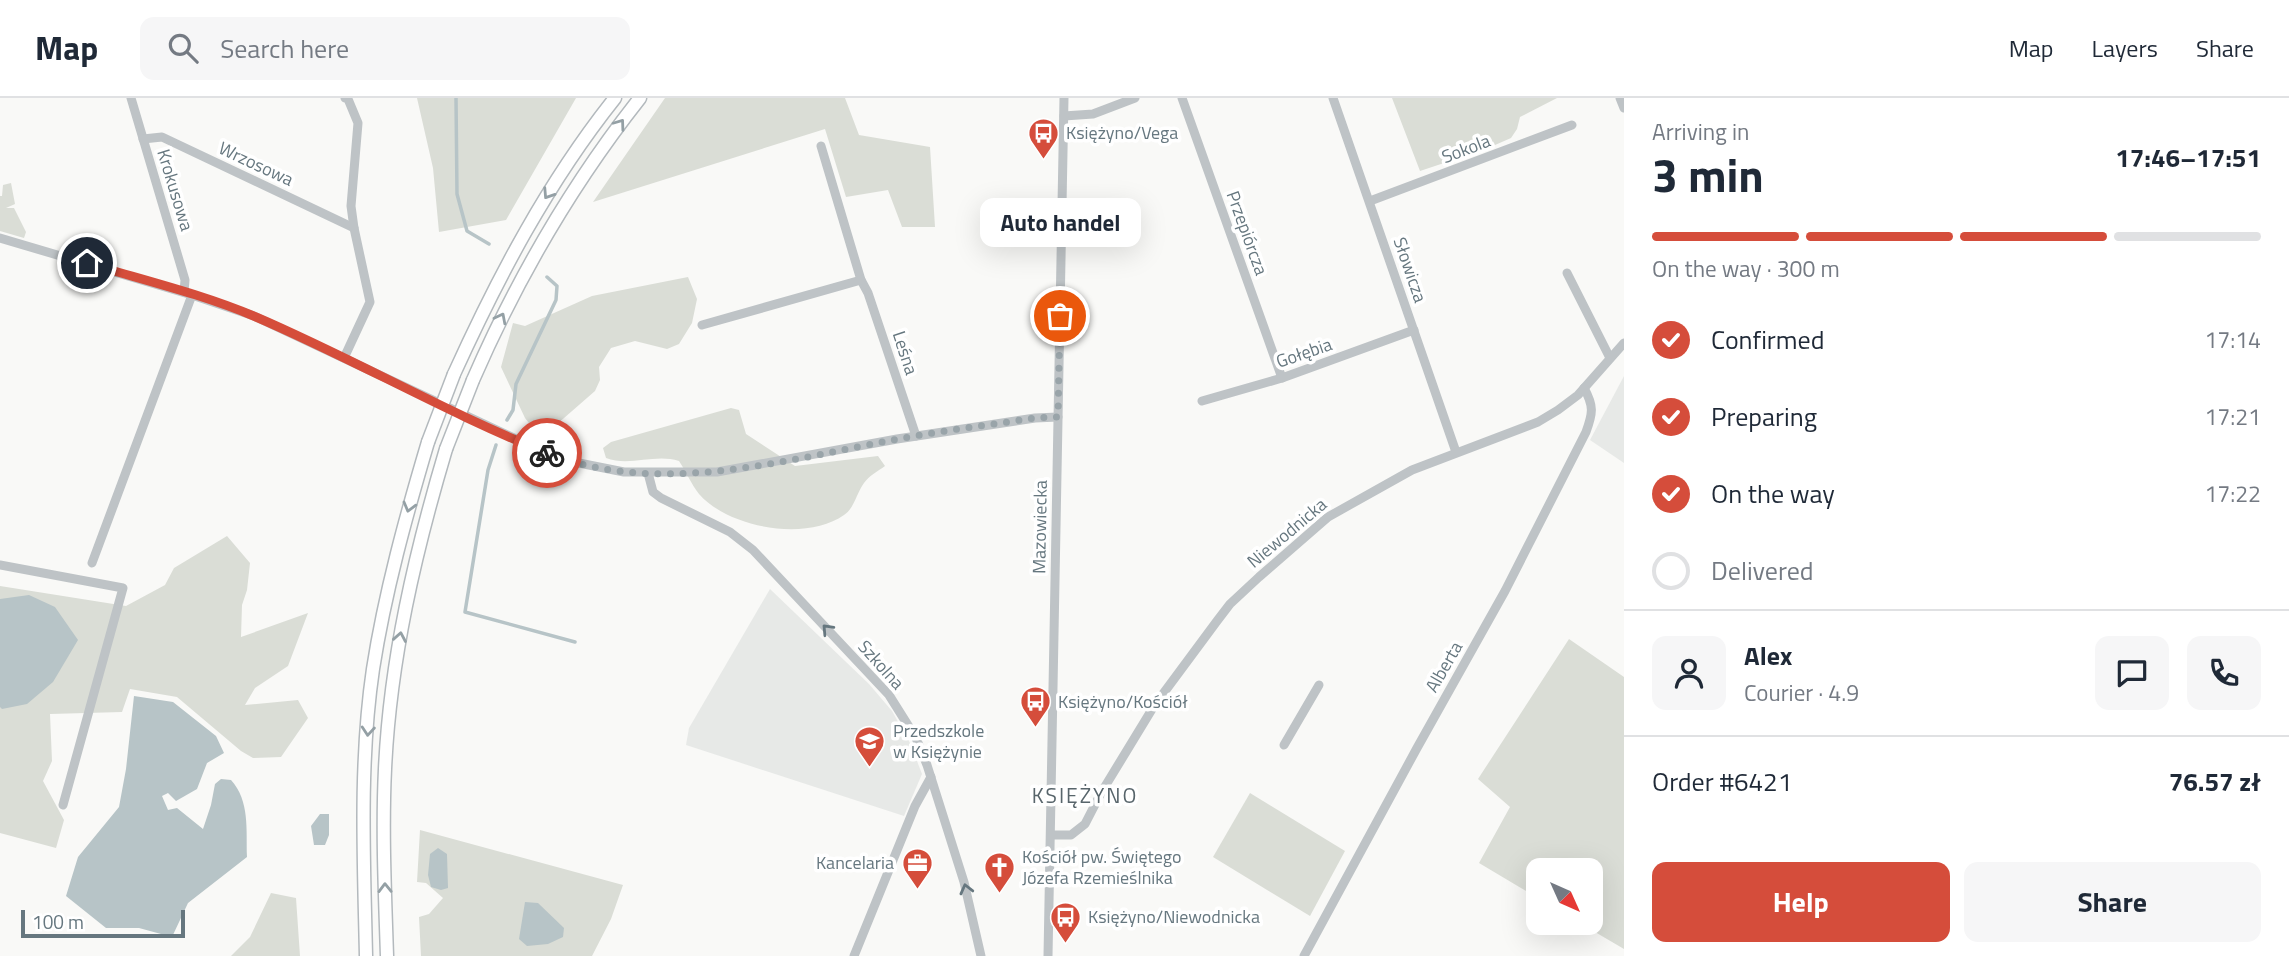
<!DOCTYPE html>
<meta charset="utf-8">
<style>
:root{--surface:#fff;--page:#f6f6f7;--text:#1f2937;--muted:#747a83;--line:#e0e1e3;--accent:#d54d3b}
body{margin:0;font-family:"Titillium Web",sans-serif;background:var(--page);color:var(--text);height:100vh;display:flex;flex-direction:column;font-size:26px;white-space:nowrap}
*{box-sizing:border-box;margin:0}
p{font-size:23px;color:var(--muted)}
.icon{flex:none;width:38px;height:38px;fill:none;stroke:currentColor;stroke-width:2;stroke-linecap:round;stroke-linejoin:round}
.map{position:relative;flex:1;overflow:hidden}
.drawer{display:flex;flex-direction:column;background:var(--surface);width:665px}
.drawer>*{flex:none}
.needle{width:46px;rotate:135deg}
.buttons{position:absolute;left:1526px;top:760px;display:grid;gap:14px}
.buttons a{display:grid;place-items:center;width:77px;height:77px;border-radius:14px;background:var(--surface);box-shadow:0 7px 28px #0002;font-size:35px}
.scale{position:absolute;left:21px;bottom:18px;width:164px;box-sizing:border-box;padding-left:7px;border:4px solid #66777f;border-top:0;font-size:19px;line-height:24px;white-space:nowrap;color:#66777f;-webkit-text-stroke:5px #fff;paint-order:stroke}
.pin{position:absolute;display:grid;place-items:center;width:60px;height:60px;color:#fff;margin:-30px;border:4px solid #fff;border-radius:50%;box-shadow:0 2px 7px #0007}
.courier{position:absolute;display:grid;place-items:center;width:70px;height:70px;margin:-35px;border:5px solid #d54d3b;border-radius:50%;background:#fff;color:#222;box-shadow:0 2px 9px #0007}
.bubble{position:absolute;height:49px;border-radius:14px;background:var(--surface);box-shadow:0 7px 28px #0002;font-size:23px;font-weight:700;line-height:49px;text-align:center}
.summary em{font-style:normal;font-weight:700}
.summary div{display:flex;flex-direction:column-reverse}
.summary{display:flex;align-items:center;justify-content:space-between;height:119px;padding:0 28px}
h1{font-size:46px;font-weight:700;line-height:52px}
.bar{display:grid;grid-template-columns:repeat(4,1fr);gap:10px 7px;align-content:center;height:84px;padding:0 28px}
.bar i{height:9px;border-radius:5px;background:var(--line)}
.bar .on{background:var(--accent)}
.bar p{grid-column:span 4}
.line{display:flex;align-items:center;gap:18px;padding:0 28px;border-top:2px solid var(--line)}
.line div{flex:1}
.round{display:grid;place-items:center;flex:none;width:74px;height:74px;border-radius:14px;background:var(--page)}
ol{padding:0 28px;list-style:none}
li{display:flex;align-items:center;gap:21px;height:77px}
li p{margin-inline-start:auto}
li .icon{padding:7px;border-radius:50%;background:var(--accent);color:#fff;stroke-width:4}
li:last-child{color:var(--muted)}
li i{width:38px;height:38px;border:4px solid var(--line);border-radius:50%}
.primary-button{display:flex;gap:14px;margin-top:auto;padding:14px 28px}
.primary-button a{flex:1;height:80px;border-radius:14px;background:var(--accent);color:#fff;font-size:28px;font-weight:700;line-height:80px;text-align:center}
.primary-button a+a{background:var(--page);color:var(--text)}
header{display:flex;align-items:center;gap:42px;box-sizing:border-box;height:98px;padding:0 35px;background:var(--surface);border-bottom:2px solid var(--line)}
header strong{font-size:33px}
nav{display:flex;gap:38px;margin-inline-start:auto;font-size:24px}
.search{width:490px;height:63px;background:var(--page);display:flex;align-items:center;gap:18px;box-sizing:border-box;padding:0 24px;border-radius:14px;color:var(--muted);font-size:26px}
main{display:flex;flex:1;min-height:0}
.map>svg:first-child{display:block}
</style>
<header>
<strong>Map</strong>
<div class="search"><svg class="icon" aria-label="search" viewBox="0 0 24 24"><circle cx="10" cy="10" r="6"/><path d="M15 15l6 6"/></svg>Search here</div>
<nav><a>Map</a><a>Layers</a><a>Share</a></nav>
</header>
<main>
<div class="map">
<svg width="1624" height="858" viewBox="0 0 1624 858">
<rect width="100%" height="100%" fill="#f9f9f7"/>
<g fill="#e7e9e7">
<path d="M1624,278V365L1590,342Z"/>
<path d="M770,491L869,586L892,613L910,645L922,676L904,718L686,647L689,630Z"/>
</g>
<g fill="#daddd6">
<path d="M417,0H576L506,122L439,134L433,70Z"/>
<path d="M665,0H845L859,37L930,49L935,129H902L888,92L846,99L825,31L593,104Z"/>
<path d="M1392,0H1557L1520,19L1517,31L1511,40L1470,58L1459,60L1420,73Z"/>
<path d="M11,85L15,106L6,110H14L26,134L24,140L0,133V98H2L3,87Z"/>
<path d="M688,179L697,201L692,225L679,246L667,251L635,243L611,250L599,269L600,282L595,293L556,327L545,334L532,329L525,320L501,269L513,225L525,228L592,198Z"/>
<path d="M731,310L739,312L746,336L795,368L878,358L885,368C878,373 869,378 864,385C857,394 854,411 844,417C806,444 729,430 699,396C691,386 686,373 679,363C655,355 630,369 606,360L603,350L611,344Z"/>
<path d="M227,438L250,465L247,492L242,507L241,539L308,515L288,568L255,590L245,607L298,602L308,620L281,659L253,660L241,653L177,599L130,591L122,614L50,616L52,663L43,683L64,722L56,750L0,735V488L126,508L165,487L174,470Z"/>
<path d="M1569,541L1624,579V851L1578,824H1591V772H1538V800L1479,765L1510,709L1478,681Z"/>
<path d="M1250,695L1345,753L1310,818L1213,759Z"/>
<path d="M420,732L623,787L611,821L592,858H421L419,819L429,816L443,800L426,785L417,784Z"/>
<path d="M271,795L296,800L300,858H231L250,839Z"/>
</g>
<g fill="#b7c4c7">
<path d="M29,497L55,509L78,542L53,584L27,606L2,611L0,609V501Z"/>
<path d="M134,598L173,604L216,638L224,655L207,665L197,691L176,703L168,695L162,698L168,712L177,710L203,731L211,707L215,686L221,681L231,682C250,703 246,732 247,759L188,805L172,839L139,830H106L66,798L78,759L119,709L126,671Z"/>
<path d="M320,716H329V737L325,747H314L311,728Z"/>
<path d="M438,750L447,756L448,790L441,792L431,789L428,777L430,756Z"/>
<path d="M525,804L538,805L564,830L563,839L548,846L527,848L519,841Z"/>
</g>
<g fill="none" stroke-linecap="round" stroke-linejoin="round">
<g stroke="#b7c4c7" stroke-width="3.5">
<path d="M456,0L457,96L467,133L489,146"/>
<path d="M507,322L513,312L516,286L556,202L557,188L547,179"/>
<path d="M496,347L488,372L465,514L575,544"/>
</g>
<defs>
<g id="secondary">
<path d="M454,276C498,179 548,84 615,0"/>
<path d="M473,282C517,181 572,86 640,0"/>
<path d="M366,858C364,763 359,666 373,571C385,494 406,418 428,344"/>
<path d="M387,858C385,796 382,733 385,671C390,562 415,455 446,351"/>
</g>
</defs>
<use href="#secondary" stroke="#b3b9bd" stroke-width="15"/>
<g stroke="#bec3c6" stroke-width="9">
<path d="M131,0L185,182L184,194"/>
<path d="M1182,0L1282,280"/>
<path d="M1333,0L1456,354"/>
<path d="M1620,0L1624,10"/>
<path d="M1064,18L1093,16L1135,0"/>
<path d="M143,41L162,39L354,130"/>
<path d="M821,48L861,182L868,195L916,338"/>
<path d="M1370,103L1572,27"/>
<path d="M0,140L192,197L254,218L533,349L579,365L624,374H717L897,341L1035,320L1058,319"/>
<path d="M1567,175L1610,260"/>
<path d="M702,227L861,182"/>
<path d="M344,260L370,204L354,130L351,108L358,25L348,1L345,0"/>
<path d="M1202,303L1282,280L1414,232"/>
<path d="M648,375L653,394L661,400L730,434L753,452L889,597L916,640L927,667L964,784L981,858"/>
<path d="M92,465L192,197"/>
<path d="M0,467L123,490L63,707"/>
<path d="M1284,647L1319,587"/>
<path d="M1051,737H1071L1085,726L1101,695L1154,608L1217,523L1230,506L1259,479L1328,419L1412,372L1538,324L1558,312L1578,297L1624,245"/>
<path d="M854,858L915,708L931,679"/>
<path d="M1048,858L1064,0"/>
<path d="M1304,858L1417,650L1505,493L1586,334C1593,315 1594,308 1584,290"/>
</g>
<use href="#secondary" stroke="#fff" stroke-width="12"/>
<defs>
<g id="secondary-bridge">
<path d="M428,344L454,276"/>
<path d="M446,351L473,282"/>
</g>
</defs>
<use href="#secondary-bridge" stroke="#b3b9bd" stroke-width="15" stroke-linecap="butt"/>
<use href="#secondary-bridge" stroke="#fff" stroke-width="12"/>
</g>
<defs><path id="oneway-chevron" d="M-2-3.5L2.5 0L-2 3.5" fill="none" stroke-width="1.6" stroke-linecap="round" stroke-linejoin="round" transform="scale(1.75)"/></defs>
<g stroke="#94a0a5">
<use href="#oneway-chevron" transform="translate(620 26) rotate(-54)"/>
<use href="#oneway-chevron" transform="translate(548 96) rotate(123)"/>
<use href="#oneway-chevron" transform="translate(501 220) rotate(-63)"/>
<use href="#oneway-chevron" transform="translate(409 409) rotate(105)"/>
<use href="#oneway-chevron" transform="translate(400 539) rotate(-80)"/>
<use href="#oneway-chevron" transform="translate(368 633) rotate(95)"/>
<use href="#oneway-chevron" transform="translate(385 790) rotate(-91)"/>
</g>
<g stroke="#66777f">
<use href="#oneway-chevron" transform="translate(827 531) rotate(-133)"/>
<use href="#oneway-chevron" transform="translate(966 791) rotate(-104)"/>
</g>
<g fill="none" stroke-linecap="round" stroke-linejoin="round">
<path stroke="#99a4a9" stroke-width="7" stroke-dasharray="0 12.6" d="M547,355C657,399 781,363 893,342C940,333 988,327 1035,320L1058,319L1060,218"/>
<path stroke="#d54d3b" stroke-width="9" d="M87,165C143,182 202,196 256,219C354,261 447,315 547,355"/>
</g>
<defs>
<symbol id="bus-pin" viewBox="-11 -11 22 30"><path d="M0 17L-7.5 6A9.5 9.5 0 1 1 7.5 6Z" fill="#d54d3b" stroke="#fff"/><path d="M-5-6H5V4H4V6H2V4H-2V6H-4V4H-5ZM-3.5-4V0h7V-4ZM-3.5 1.2v1.5H-2V1.2ZM2 1.2v1.5H3.5V1.2Z" fill="#fff"/></symbol>
<symbol id="school-pin" viewBox="-11 -11 22 30"><path d="M0 17L-7.5 6A9.5 9.5 0 1 1 7.5 6Z" fill="#d54d3b" stroke="#fff"/><path d="M0-5L7-2L0 1L-7-2ZM-4 1L0 2.5L4 1V4Q0 6-4 4Z" fill="#fff"/></symbol>
<symbol id="office-pin" viewBox="-11 -11 22 30"><path d="M0 17L-7.5 6A9.5 9.5 0 1 1 7.5 6Z" fill="#d54d3b" stroke="#fff"/><path d="M-6-3h4V-5.5h4V-3h4V5H-6ZM-1-4.5V-3h2v-1.5ZM-6 0V1H6V0Z" fill="#fff"/></symbol>
<symbol id="church-pin" viewBox="-11 -11 22 30"><path d="M0 17L-7.5 6A9.5 9.5 0 1 1 7.5 6Z" fill="#d54d3b" stroke="#fff"/><path d="M-1.2-6h2.4v3.5h3.3v2.4h-3.3V6h-2.4V-.1h-3.3v-2.4h3.3Z" fill="#fff"/></symbol>
</defs>
<g fill-rule="evenodd">
<use href="#bus-pin" x="1026" y="18" width="35" height="47"/>
<use href="#bus-pin" x="1018" y="586" width="35" height="47"/>
<use href="#school-pin" x="852" y="626" width="35" height="47"/>
<use href="#office-pin" x="900" y="748" width="35" height="47"/>
<use href="#church-pin" x="982" y="752" width="35" height="47"/>
<use href="#bus-pin" x="1048" y="802" width="35" height="47"/>
</g>
<g text-anchor="middle" stroke-width="7" stroke-linejoin="round" paint-order="stroke">
<g font-size="18" fill="#66777f" stroke="#fff" text-anchor="start">
<text x="1066" y="41">Księżyno/Vega</text>
<text x="1058" y="610">Księżyno/Kościół</text>
<text x="893" y="639">Przedszkole<tspan x="893" dy="21">w Księżynie</tspan></text>
<text x="1022" y="765">Kościół pw. Świętego<tspan x="1022" dy="21">Józefa Rzemieślnika</tspan></text>
<text x="894" y="771" text-anchor="end">Kancelaria</text>
<text x="1088" y="825">Księżyno/Niewodnicka</text>
</g>
<g font-size="18" fill="#66777f" stroke="#fff">
<text transform="translate(1466 51) rotate(-21)" y="6">Sokola</text>
<text transform="translate(256 66) rotate(25)" y="6">Wrzosowa</text>
<text transform="translate(175 92) rotate(73)" y="6">Krokusowa</text>
<text transform="translate(1247 135) rotate(70)" y="6">Przepiórcza</text>
<text transform="translate(1410 172) rotate(71)" y="6">Słowicza</text>
<text transform="translate(905 255) rotate(72)" y="6">Leśna</text>
<text transform="translate(1304 255) rotate(-19)" y="6">Gołębia</text>
<text transform="translate(1040 429) rotate(-89)" y="6">Mazowiecka</text>
<text transform="translate(1287 435) rotate(-40)" y="6">Niewodnicka</text>
<text transform="translate(881 567) rotate(48)" y="6">Szkolna</text>
<text transform="translate(1444 569) rotate(-60)" y="6">Alberta</text>
</g>
<g font-size="21" letter-spacing="2" fill="#58656b" stroke="#fff">
<text x="1085" y="705">KSIĘŻYNO</text>
</g>
</g>
</svg>
<div class="buttons">
<a><svg class="needle" viewBox="-14 -14 28 28"><path d="M0-13l5 13h-10z" fill="#e53935"/><path d="M0 13l5-13h-10z" fill="#747a83"/></svg></a>
</div>
<div class="scale">100 m</div>
<div class="pin" style="left:1060px;top:218px;background:#ea580c"><svg class="icon" aria-label="bag" viewBox="0 0 24 24"><path d="M5 8h14l-1 12H6zM9 8a3 3 0 0 1 6 0"/></svg></div>
<div class="pin" style="left:87px;top:165px;background:#1f2937"><svg class="icon" aria-label="home" viewBox="0 0 24 24"><path d="M3 11l9-7 9 7M6 9v11h12V9"/></svg></div>
<div class="courier" style="left:547px;top:355px"><svg class="icon" aria-label="bike" viewBox="0 0 24 24"><circle cx="6" cy="16" r="4"/><circle cx="18" cy="16" r="4"/><path d="M6 16l4-8h5l3 8M10 8l3 8H6M13 5h3"/></svg></div>
<div class="bubble" style="left:980px;top:100px;width:161px">Auto handel</div>
</div>
<section class="drawer">
<div class="summary"><div><h1>3 min</h1><p>Arriving in</p></div><em>17:46–17:51</em></div>
<div class="bar"><i class="on"></i><i class="on"></i><i class="on"></i><i></i><p>On the way · 300 m</p></div>
<ol>
<li><svg class="icon" aria-label="check" viewBox="0 0 24 24"><path d="M5 12l5 5 9-10"/></svg>Confirmed<p>17:14</p></li>
<li><svg class="icon" aria-label="check" viewBox="0 0 24 24"><path d="M5 12l5 5 9-10"/></svg>Preparing<p>17:21</p></li>
<li><svg class="icon" aria-label="check" viewBox="0 0 24 24"><path d="M5 12l5 5 9-10"/></svg>On the way<p>17:22</p></li>
<li><i></i>Delivered</li>
</ol>
<div class="line" style="height:126px"><a class="round"><svg class="icon" aria-label="person" viewBox="0 0 24 24"><circle cx="12" cy="8" r="4"/><path d="M4 21q1-7 8-7t8 7"/></svg></a><div><b>Alex</b><p>Courier · 4.9</p></div><a class="round"><svg class="icon" aria-label="chat" viewBox="0 0 24 24"><path d="M4 5h16v11H9l-5 4z"/></svg></a><a class="round"><svg class="icon" aria-label="phone" viewBox="0 0 24 24"><path d="M5 4h4l2 5-3 2q2 4 5 5l2-3 5 2v4C11 20 4 13 5 4z"/></svg></a></div>
<div class="line" style="height:91px"><div>Order #6421</div><b>76.57 zł</b></div>
<div class="primary-button"><a>Help</a><a>Share</a></div>
</section>
</main>
